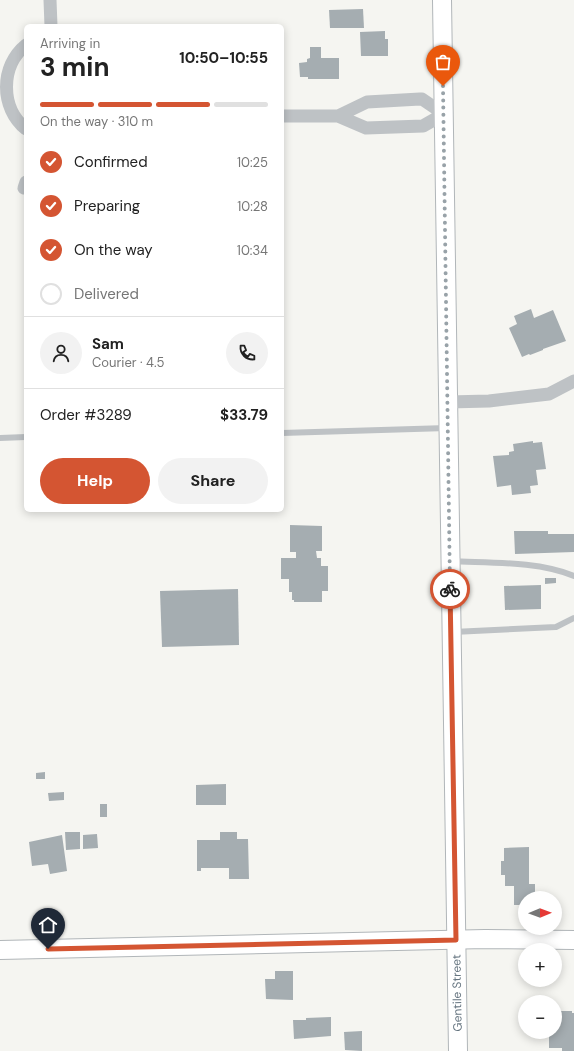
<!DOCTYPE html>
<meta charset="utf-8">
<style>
:root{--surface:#fff;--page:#f2f2f2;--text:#222;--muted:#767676;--line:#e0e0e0;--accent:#d45532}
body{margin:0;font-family:"DM Sans",sans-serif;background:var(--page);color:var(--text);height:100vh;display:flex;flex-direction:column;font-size:15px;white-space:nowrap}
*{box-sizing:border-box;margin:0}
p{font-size:13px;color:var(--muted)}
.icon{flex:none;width:22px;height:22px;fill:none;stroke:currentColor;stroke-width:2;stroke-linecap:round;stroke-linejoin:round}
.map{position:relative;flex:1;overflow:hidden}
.sheet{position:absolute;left:24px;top:24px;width:260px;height:488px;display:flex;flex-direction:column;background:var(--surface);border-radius:6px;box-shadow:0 2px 10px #0003}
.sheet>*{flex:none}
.needle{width:26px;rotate:89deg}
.fabs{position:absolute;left:518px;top:891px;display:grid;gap:8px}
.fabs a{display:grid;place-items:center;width:44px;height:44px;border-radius:50%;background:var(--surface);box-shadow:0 2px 10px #0003;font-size:20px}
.pin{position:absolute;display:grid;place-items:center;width:34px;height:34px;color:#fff;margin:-41px -17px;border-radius:50% 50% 50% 0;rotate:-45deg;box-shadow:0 0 4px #0007}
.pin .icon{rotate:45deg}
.courier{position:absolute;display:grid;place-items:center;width:40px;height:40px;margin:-20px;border:3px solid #d45532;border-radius:50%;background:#fff;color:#222;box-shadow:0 1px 5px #0007}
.headline em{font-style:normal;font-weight:700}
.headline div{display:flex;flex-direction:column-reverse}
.headline{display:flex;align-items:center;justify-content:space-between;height:68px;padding:0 16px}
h1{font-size:26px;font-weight:700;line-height:30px}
.bar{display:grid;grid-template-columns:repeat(4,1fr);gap:6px 4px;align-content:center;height:48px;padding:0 16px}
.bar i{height:5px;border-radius:3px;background:var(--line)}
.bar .current{background:var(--accent)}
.bar p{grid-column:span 4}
.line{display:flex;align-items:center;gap:10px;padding:0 16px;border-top:1px solid var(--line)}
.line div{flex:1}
.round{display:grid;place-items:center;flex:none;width:42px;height:42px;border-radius:21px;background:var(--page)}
ol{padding:0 16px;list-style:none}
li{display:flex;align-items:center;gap:12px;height:44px}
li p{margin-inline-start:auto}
li .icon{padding:4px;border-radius:50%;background:var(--accent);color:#fff;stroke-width:4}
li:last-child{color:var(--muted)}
li i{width:22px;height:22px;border:2px solid var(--line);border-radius:50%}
.primary-button{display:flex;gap:8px;margin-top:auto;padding:8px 16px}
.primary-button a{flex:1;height:46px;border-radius:24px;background:var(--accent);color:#fff;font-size:16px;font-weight:700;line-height:46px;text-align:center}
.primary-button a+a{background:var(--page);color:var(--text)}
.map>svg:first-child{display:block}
</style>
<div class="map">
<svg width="574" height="1051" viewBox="0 0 574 1051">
<rect width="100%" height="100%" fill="#f5f5f1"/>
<g fill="#a5adb1">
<path d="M363,9L364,28H330L329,10Z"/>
<path d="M385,31V39H388V56H361L360,32Z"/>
<path d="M310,47H321V58H339V79H308V77H300L299,63L307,62V59L310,58Z"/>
<path d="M531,309L534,318L553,310L566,341L543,349V350L530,355L529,354L522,357L509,328L517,324L514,316Z"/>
<path d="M533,441V443L542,442L546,469L536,470L538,485L530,486L531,493L512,495L511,485L497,487L493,456L509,455V452L514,451L513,444Z"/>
<path d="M290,525L322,526V551H316L317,558H321V566H328V591H322V602H294V600H292V592H289V579H281V558H296V552H290Z"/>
<path d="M514,531H548V534H574V552L515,554Z"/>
<path d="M545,578H556V583L545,584Z"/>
<path d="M541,585V609L505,610L504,586Z"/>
<path d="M238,589L239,645L162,647L160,591Z"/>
<path d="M45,772V779H36V773Z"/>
<path d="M226,784V805H196V785Z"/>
<path d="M64,792V800L49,801L48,793Z"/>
<rect x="100" y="804" width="7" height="13"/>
<path d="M65,832H80V849L66,850Z"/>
<path d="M220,832H237V839H248L249,879H229V868H201V871H197V840H220Z"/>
<path d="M97,834L98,848L83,849V835Z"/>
<path d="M62,835L67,871L50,874L48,864L32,866L29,842Z"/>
<path d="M529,847V884H535V898H525V905H514V886H505V875H501V861H504V848Z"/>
<path d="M275,971H293V1000L266,999L265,979H275Z"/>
<path d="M555,1011H572V1013H574V1051H562V1048H549V1034H545V1032H555Z"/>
<path d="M331,1017V1036L294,1039L293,1020H306V1018Z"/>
<path d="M362,1031V1051L345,1050L344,1032Z"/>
</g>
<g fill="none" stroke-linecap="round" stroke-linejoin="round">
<defs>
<g id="secondary">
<path d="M442,0L458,1051"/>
<path d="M0,950L485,939L574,940"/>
</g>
</defs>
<use href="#secondary" stroke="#b1b6b9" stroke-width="20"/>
<g stroke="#bec2c5" stroke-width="6">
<path d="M282,433L447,428"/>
<path d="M0,438L26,437"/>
<path d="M451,561C490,563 538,561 574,576"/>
<path d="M453,632L556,627L574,618"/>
</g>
<g stroke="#bec2c5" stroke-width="13">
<path d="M50,0L51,26"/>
<path d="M26,45C0,66 0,108 26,129"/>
<path d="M282,116H338L366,128L423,126L444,114L422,99H420L367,102L338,116"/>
<path d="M24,188L26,182"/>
<path d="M448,402L489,401L549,394L574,381"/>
</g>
<use href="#secondary" stroke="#fff" stroke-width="18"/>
</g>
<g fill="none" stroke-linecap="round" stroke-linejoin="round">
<path stroke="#98a2a8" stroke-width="4" stroke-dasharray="0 7.2" d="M443,86L450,589"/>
<path stroke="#d45532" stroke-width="5" d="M48,949L456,940L450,589"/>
</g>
<g text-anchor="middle" stroke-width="4" stroke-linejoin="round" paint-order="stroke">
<g font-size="12" fill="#667580" stroke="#fff">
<text transform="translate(457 993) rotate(-91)" y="4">Gentile Street</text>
</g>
</g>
</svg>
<div class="fabs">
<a><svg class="needle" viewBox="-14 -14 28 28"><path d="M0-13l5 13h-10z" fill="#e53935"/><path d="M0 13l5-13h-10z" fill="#767676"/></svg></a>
<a>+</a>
<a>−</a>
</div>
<div class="pin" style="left:443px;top:86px;background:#ea580c"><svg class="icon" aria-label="bag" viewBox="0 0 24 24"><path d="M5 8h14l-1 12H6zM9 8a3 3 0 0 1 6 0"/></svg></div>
<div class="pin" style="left:48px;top:949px;background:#1f2937"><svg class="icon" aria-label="home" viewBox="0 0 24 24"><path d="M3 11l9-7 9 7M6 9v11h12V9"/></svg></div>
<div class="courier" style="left:450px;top:589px"><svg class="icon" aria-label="bike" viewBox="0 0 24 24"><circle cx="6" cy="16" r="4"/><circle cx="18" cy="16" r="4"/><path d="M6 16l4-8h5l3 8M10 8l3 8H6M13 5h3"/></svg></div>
<section class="sheet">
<div class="headline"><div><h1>3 min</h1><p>Arriving in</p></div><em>10:50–10:55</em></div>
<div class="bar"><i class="current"></i><i class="current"></i><i class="current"></i><i></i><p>On the way · 310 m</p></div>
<ol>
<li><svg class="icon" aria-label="check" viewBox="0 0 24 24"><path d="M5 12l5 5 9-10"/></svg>Confirmed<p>10:25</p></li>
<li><svg class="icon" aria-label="check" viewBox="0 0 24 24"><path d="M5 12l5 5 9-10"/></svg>Preparing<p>10:28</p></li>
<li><svg class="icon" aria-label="check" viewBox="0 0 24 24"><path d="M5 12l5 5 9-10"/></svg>On the way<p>10:34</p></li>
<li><i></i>Delivered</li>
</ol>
<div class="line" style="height:72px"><a class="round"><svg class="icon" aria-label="person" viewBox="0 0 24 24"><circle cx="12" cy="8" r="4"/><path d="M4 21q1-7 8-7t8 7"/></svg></a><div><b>Sam</b><p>Courier · 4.5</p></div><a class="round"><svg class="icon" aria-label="phone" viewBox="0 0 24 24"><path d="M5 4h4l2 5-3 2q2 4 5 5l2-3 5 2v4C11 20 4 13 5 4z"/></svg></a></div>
<div class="line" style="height:52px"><div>Order #3289</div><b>$33.79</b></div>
<div class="primary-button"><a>Help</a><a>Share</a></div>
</section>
</div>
